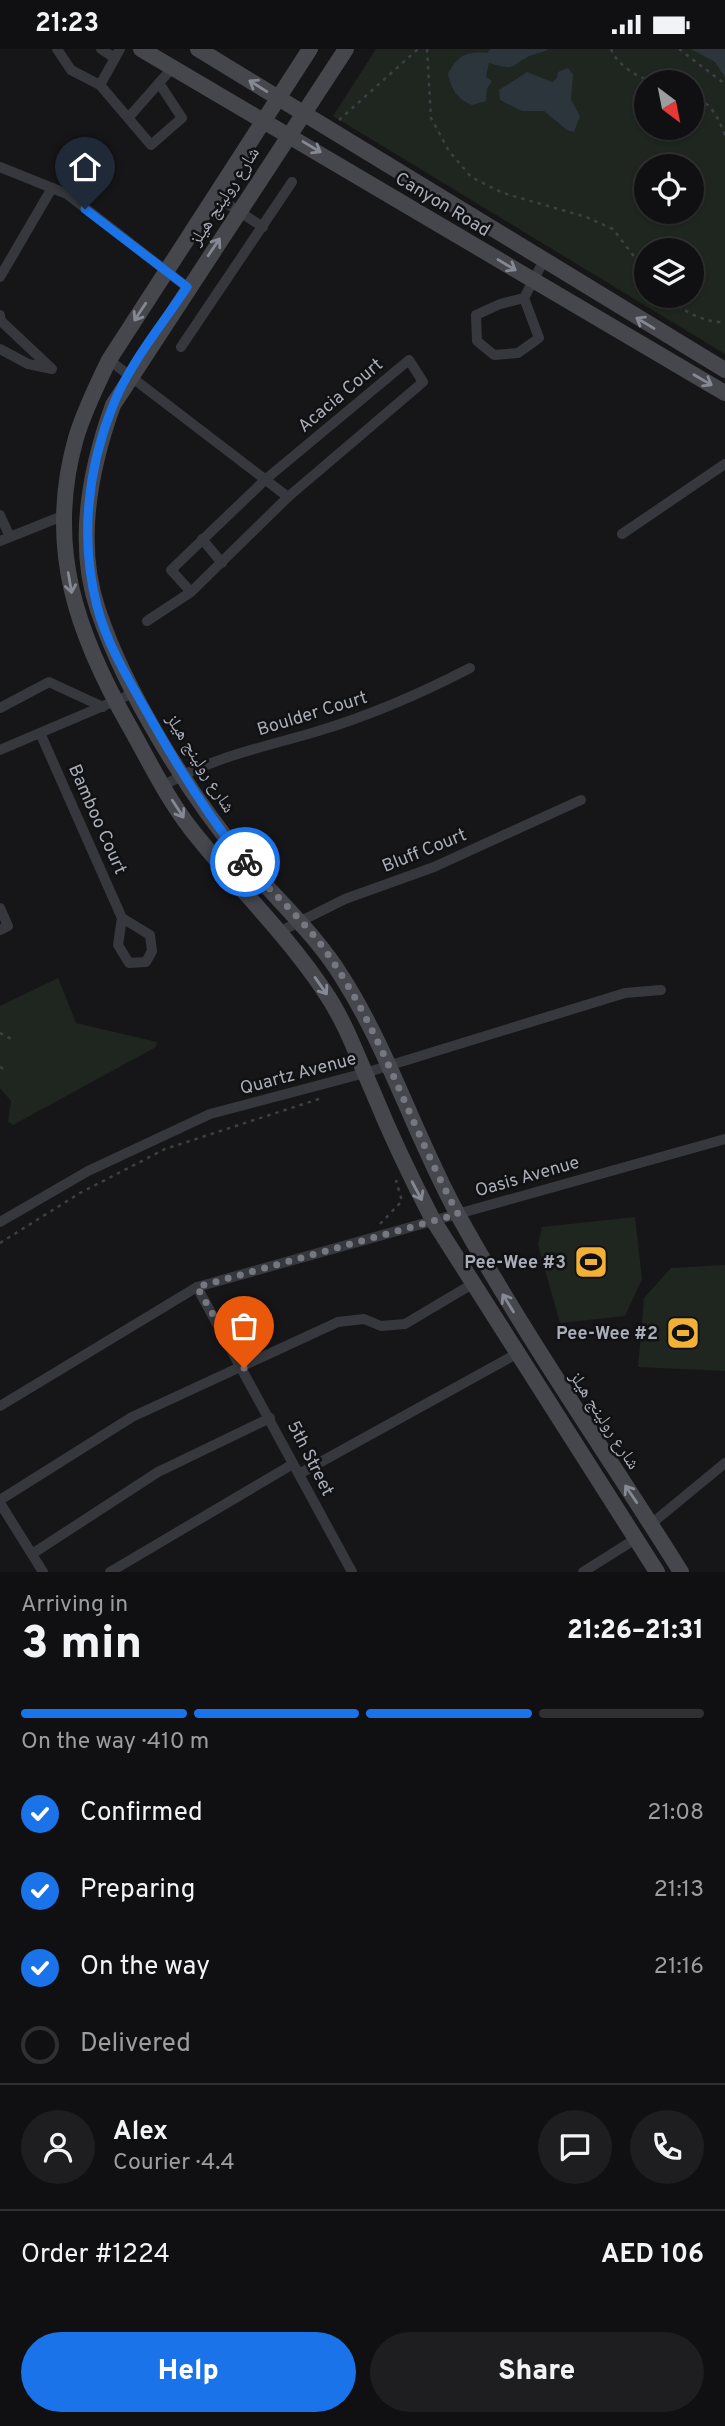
<!DOCTYPE html>
<meta charset="utf-8">
<style>
:root{--surface:#101012;--page:#1e1e20;--text:#f1f3f6;--muted:#9c9d9f;--line:#303032;--accent:#1a73e8}
body{margin:0;font-family:Overpass,"Noto Naskh Arabic",sans-serif;background:var(--page);color:var(--text);height:100vh;display:flex;flex-direction:column;font-size:26px;white-space:nowrap}
*{box-sizing:border-box;margin:0}
p{font-size:23px;color:var(--muted)}
.icon{flex:none;width:38px;height:38px;fill:none;stroke:currentColor;stroke-width:2;stroke-linecap:round;stroke-linejoin:round}
.map{position:relative;height:1523px;overflow:hidden}
.side{display:flex;flex-direction:column;background:var(--surface);flex:1}
.side>*{flex:none}
.needle{width:46px;rotate:148deg}
.controls{position:absolute;left:634px;top:21px;display:grid;gap:14px}
.controls a{display:grid;place-items:center;width:70px;height:70px;border-radius:50%;background:var(--surface);box-shadow:0 2px 5px #0004,0 0 0 2px var(--line);font-size:35px}
.pin{position:absolute;display:grid;place-items:center;width:60px;height:60px;color:#fff;margin:-72px -30px;border-radius:50% 50% 50% 0;rotate:-45deg;box-shadow:0 0 7px #0007}
.pin .icon{rotate:45deg}
.courier{position:absolute;display:grid;place-items:center;width:70px;height:70px;margin:-35px;border:5px solid #1a73e8;border-radius:50%;background:#fff;color:#222;box-shadow:0 2px 9px #0007}
.summary em{font-style:normal;font-weight:800}
.summary div{display:flex;flex-direction:column-reverse}
.summary{display:flex;align-items:center;justify-content:space-between;height:119px;padding:0 21px}
h1{font-size:46px;font-weight:800;line-height:52px}
.bar{display:grid;grid-template-columns:repeat(4,1fr);gap:10px 7px;align-content:center;height:84px;padding:0 21px}
.bar i{height:9px;border-radius:5px;background:var(--line)}
.bar .on{background:var(--accent)}
.bar p{grid-column:span 4}
.line{display:flex;align-items:center;gap:18px;padding:0 21px;border-top:2px solid var(--line)}
.line div{flex:1}
.round{display:grid;place-items:center;flex:none;width:74px;height:74px;border-radius:37px;background:var(--page)}
ol{padding:0 21px;list-style:none}
li{display:flex;align-items:center;gap:21px;height:77px}
li p{margin-inline-start:auto}
li .icon{padding:7px;border-radius:50%;background:var(--accent);color:#fff;stroke-width:4}
li:last-child{color:var(--muted)}
li i{width:38px;height:38px;border:4px solid var(--line);border-radius:50%}
.cta{display:flex;gap:14px;margin-top:auto;padding:14px 21px}
.cta a{flex:1;height:80px;border-radius:42px;background:var(--accent);color:#fff;font-size:28px;font-weight:800;line-height:80px;text-align:center}
.cta a+a{background:var(--page);color:var(--text)}
.status{display:flex;justify-content:space-between;align-items:center;height:49px;padding:0 35px;background:var(--surface);direction:ltr}
.status svg{height:19px;fill:currentColor}
.map>svg:first-child{display:block}
</style>
<div class="status"><b>21:23</b><svg viewBox="0 0 49 12"><path d="M0 12V9h3v3zM5 12V6h3v6zM10 12V3h3v9zM15 12V0h3v12zM26 1h20v11H26zM47 4h2v5h-2z"/></svg></div>
<div class="map">
<svg width="725" height="1523" viewBox="0 0 725 1523">
<rect width="100%" height="100%" fill="#161618"/>
<g fill="#1e261f" fill-rule="evenodd">
<path d="M376,0H725V305L333,67ZM646,33H691V79H646ZM646,117H691V163H646ZM646,201H691V247H646Z"/>
<path d="M58,929L76,974L157,993L156,998L13,1076L8,1073L11,1052L0,1039V957Z"/>
<path d="M635,1168L642,1230L625,1267L560,1274L538,1196L542,1178Z"/>
<path d="M725,1216V1322L638,1318L644,1249L671,1219Z"/>
</g>
<g fill="#2c353c">
<path d="M491,0H549C544,3 538,4 532,6C508,16 520,23 489,14L486,28L492,32L487,40L486,52L472,56C456,49 452,41 448,25C457,7 466,2 487,4Z"/>
<path d="M691,0H725V28L715,13Z"/>
<path d="M568,19L573,25L571,51L580,67L574,83L567,81L544,62H522L500,51L499,41L527,23L552,33L557,29L558,23Z"/>
</g>
<g fill="none" stroke-linecap="round" stroke-linejoin="round">
<g stroke="#3d3f44" stroke-width="2.5" stroke-dasharray="3.5 5" stroke-linecap="butt">
<path d="M427,0L431,69L449,102L471,128L503,144L586,168L613,180L646,223"/>
<path d="M611,0C617,16 637,28 653,33"/>
<path d="M679,0L725,35"/>
<path d="M691,46C710,52 718,68 725,86"/>
<path d="M339,71L418,0"/>
<path d="M664,247C682,260 702,274 725,273"/>
<path d="M0,984L13,991"/>
<path d="M0,1018L7,1022"/>
<path d="M380,1175L402,1152L396,1131"/>
<path d="M0,1194L80,1144L165,1100L322,1049"/>
</g>
<g stroke="#37383d" stroke-width="10">
<path d="M57,0L71,21L100,36L151,96L182,69L159,34"/>
<path d="M101,0L115,9"/>
<path d="M100,36L120,0"/>
<path d="M129,68L173,18"/>
<path d="M0,118L67,145L187,238"/>
<path d="M217,148L263,178"/>
<path d="M0,228L52,139"/>
<path d="M524,249L539,289L518,304L494,306L477,292L476,266L500,255L524,249L543,213"/>
<path d="M0,266L1,272L52,320L28,315L0,300"/>
<path d="M181,298L292,133"/>
<path d="M109,311L288,448"/>
<path d="M0,466L10,488L0,492"/>
<path d="M622,485L725,415"/>
<path d="M10,488L65,466"/>
<path d="M202,490L222,514"/>
<path d="M147,572L191,543L288,448L423,333L409,311L266,430L171,521L191,543"/>
<path d="M0,659L49,633L103,658"/>
<path d="M41,686L122,869L118,896L129,914L146,913L152,902L150,886L122,869"/>
<path d="M0,701L136,643"/>
<path d="M163,737C209,709 264,698 315,683C369,667 420,645 470,619"/>
<path d="M0,859L8,877L0,881"/>
<path d="M279,883L345,850L434,818L581,751"/>
<path d="M0,1173L88,1122L210,1065L365,1024L625,944L661,941"/>
<path d="M197,1238L352,1523"/>
<path d="M0,1357L197,1238L725,1090"/>
<path d="M299,1425L518,1304"/>
<path d="M0,1451L132,1368L338,1273L364,1270L381,1277L405,1275L474,1234"/>
<path d="M0,1454L43,1523"/>
<path d="M651,1475L725,1414"/>
<path d="M32,1505L158,1423L270,1369"/>
<path d="M110,1523L293,1415"/>
<path d="M583,1523L637,1489"/>
</g>
<g stroke="#45474d" stroke-width="16">
<path d="M141,0L725,344"/>
<path d="M198,0L725,321"/>
<path d="M310,0L109,311C97,336 84,362 76,389C45,498 77,586 131,680C150,714 167,749 191,780C234,835 286,884 325,943C346,974 358,1009 373,1043C391,1087 411,1129 433,1171L657,1523"/>
<path d="M346,0L113,356C90,420 75,494 98,561C126,645 190,747 247,815C279,853 316,886 342,928C389,1002 415,1087 457,1164C525,1288 606,1403 681,1523"/>
</g>
</g>
<defs><path id="oneway-shaft" d="M-6 0H5M1.5-3L5.5 0L1.5 3" fill="none" stroke-width="1.6" stroke-linecap="round" stroke-linejoin="round" transform="scale(1.75)"/></defs>
<g stroke="#858993">
<use href="#oneway-shaft" transform="translate(258 37) rotate(-148)"/>
<use href="#oneway-shaft" transform="translate(312 98) rotate(31)"/>
<use href="#oneway-shaft" transform="translate(214 198) rotate(-56)"/>
<use href="#oneway-shaft" transform="translate(507 216) rotate(31)"/>
<use href="#oneway-shaft" transform="translate(140 263) rotate(123)"/>
<use href="#oneway-shaft" transform="translate(645 274) rotate(-149)"/>
<use href="#oneway-shaft" transform="translate(703 331) rotate(30)"/>
<use href="#oneway-shaft" transform="translate(70 534) rotate(80)"/>
<use href="#oneway-shaft" transform="translate(178 760) rotate(57)"/>
<use href="#oneway-shaft" transform="translate(321 937) rotate(55)"/>
<use href="#oneway-shaft" transform="translate(417 1142) rotate(62)"/>
<use href="#oneway-shaft" transform="translate(508 1254) rotate(-122)"/>
<use href="#oneway-shaft" transform="translate(631 1445) rotate(-124)"/>
</g>
<g fill="none" stroke-linecap="round" stroke-linejoin="round">
<path stroke="#757880" stroke-width="7" stroke-dasharray="0 12.6" d="M244,1319L197,1238L458,1165C411,1079 383,984 327,904C304,870 271,844 245,813"/>
<path stroke="#1a73e8" stroke-width="9" d="M85,160L187,238C162,276 128,316 112,359C87,422 80,492 97,557C107,597 132,636 152,672C180,722 209,768 245,813"/>
</g>
<defs>
<symbol id="stadium-square" viewBox="-11 -11 22 22"><rect x="-9" y="-9" width="18" height="18" rx="4" fill="#f2b134" stroke="#111113"/><path d="M0-5a6.5 5 0 1 0 0 10a6.5 5 0 1 0 0-10ZM-3.5-1.8h7v3.6h-7Z" fill="#111"/></symbol>
</defs>
<g fill-rule="evenodd">
<use href="#stadium-square" x="572" y="1194" width="38" height="38"/>
<use href="#stadium-square" x="664" y="1265" width="38" height="38"/>
</g>
<g text-anchor="middle" stroke-width="5" stroke-linejoin="round" paint-order="stroke">
<g font-size="18" fill="#a8adb8" stroke="#111113">
<text transform="translate(224 147) rotate(-57)" y="6">شارع رولينج هيلز</text>
<text transform="translate(443 155) rotate(31)" y="6">Canyon Road</text>
<text transform="translate(340 346) rotate(-40)" y="6">Acacia Court</text>
<text transform="translate(312 664) rotate(-17)" y="6">Boulder Court</text>
<text transform="translate(201 714) rotate(58)" y="6">شارع رولينج هيلز</text>
<text transform="translate(98 770) rotate(66)" y="6">Bamboo Court</text>
<text transform="translate(424 801) rotate(-22)" y="6">Bluff Court</text>
<text transform="translate(298 1024) rotate(-15)" y="6">Quartz Avenue</text>
<text transform="translate(527 1127) rotate(-16)" y="6">Oasis Avenue</text>
<text transform="translate(605 1371) rotate(57)" y="6">شارع رولينج هيلز</text>
<text transform="translate(311 1409) rotate(63)" y="6">5th Street</text>
</g>
<g font-size="18" font-weight="bold" fill="#a8adb8" stroke="#111113" text-anchor="end">
<text x="566" y="1219">Pee-Wee #3</text>
<text x="658" y="1290">Pee-Wee #2</text>
</g>
</g>
</svg>
<div class="controls">
<a><svg class="needle" viewBox="-14 -14 28 28"><path d="M0-13l5 13h-10z" fill="#e53935"/><path d="M0 13l5-13h-10z" fill="#9c9d9f"/></svg></a>
<a><svg class="icon" aria-label="locate" viewBox="0 0 24 24"><circle cx="12" cy="12" r="6"/><path d="M12 2v4M12 18v4M2 12h4M18 12h4"/></svg></a>
<a><svg class="icon" aria-label="layers" viewBox="0 0 24 24"><path d="M12 4l9 5-9 5-9-5zM3 14l9 5 9-5"/></svg></a>
</div>
<div class="pin" style="left:244px;top:1319px;background:#ea580c"><svg class="icon" aria-label="bag" viewBox="0 0 24 24"><path d="M5 8h14l-1 12H6zM9 8a3 3 0 0 1 6 0"/></svg></div>
<div class="pin" style="left:85px;top:160px;background:#1f2937"><svg class="icon" aria-label="home" viewBox="0 0 24 24"><path d="M3 11l9-7 9 7M6 9v11h12V9"/></svg></div>
<div class="courier" style="left:245px;top:813px"><svg class="icon" aria-label="bike" viewBox="0 0 24 24"><circle cx="6" cy="16" r="4"/><circle cx="18" cy="16" r="4"/><path d="M6 16l4-8h5l3 8M10 8l3 8H6M13 5h3"/></svg></div>
</div>
<section class="side">
<div class="summary"><div><h1>3 min</h1><p>Arriving in</p></div><em>21:26–21:31</em></div>
<div class="bar"><i class="on"></i><i class="on"></i><i class="on"></i><i></i><p>On the way · 410 m</p></div>
<ol>
<li><svg class="icon" aria-label="check" viewBox="0 0 24 24"><path d="M5 12l5 5 9-10"/></svg>Confirmed<p>21:08</p></li>
<li><svg class="icon" aria-label="check" viewBox="0 0 24 24"><path d="M5 12l5 5 9-10"/></svg>Preparing<p>21:13</p></li>
<li><svg class="icon" aria-label="check" viewBox="0 0 24 24"><path d="M5 12l5 5 9-10"/></svg>On the way<p>21:16</p></li>
<li><i></i>Delivered</li>
</ol>
<div class="line" style="height:126px"><a class="round"><svg class="icon" aria-label="person" viewBox="0 0 24 24"><circle cx="12" cy="8" r="4"/><path d="M4 21q1-7 8-7t8 7"/></svg></a><div><b>Alex</b><p>Courier · 4.4</p></div><a class="round"><svg class="icon" aria-label="chat" viewBox="0 0 24 24"><path d="M4 5h16v11H9l-5 4z"/></svg></a><a class="round"><svg class="icon" aria-label="phone" viewBox="0 0 24 24"><path d="M5 4h4l2 5-3 2q2 4 5 5l2-3 5 2v4C11 20 4 13 5 4z"/></svg></a></div>
<div class="line" style="height:91px"><div>Order #1224</div><b>AED 106</b></div>
<div class="cta"><a>Help</a><a>Share</a></div>
</section>
